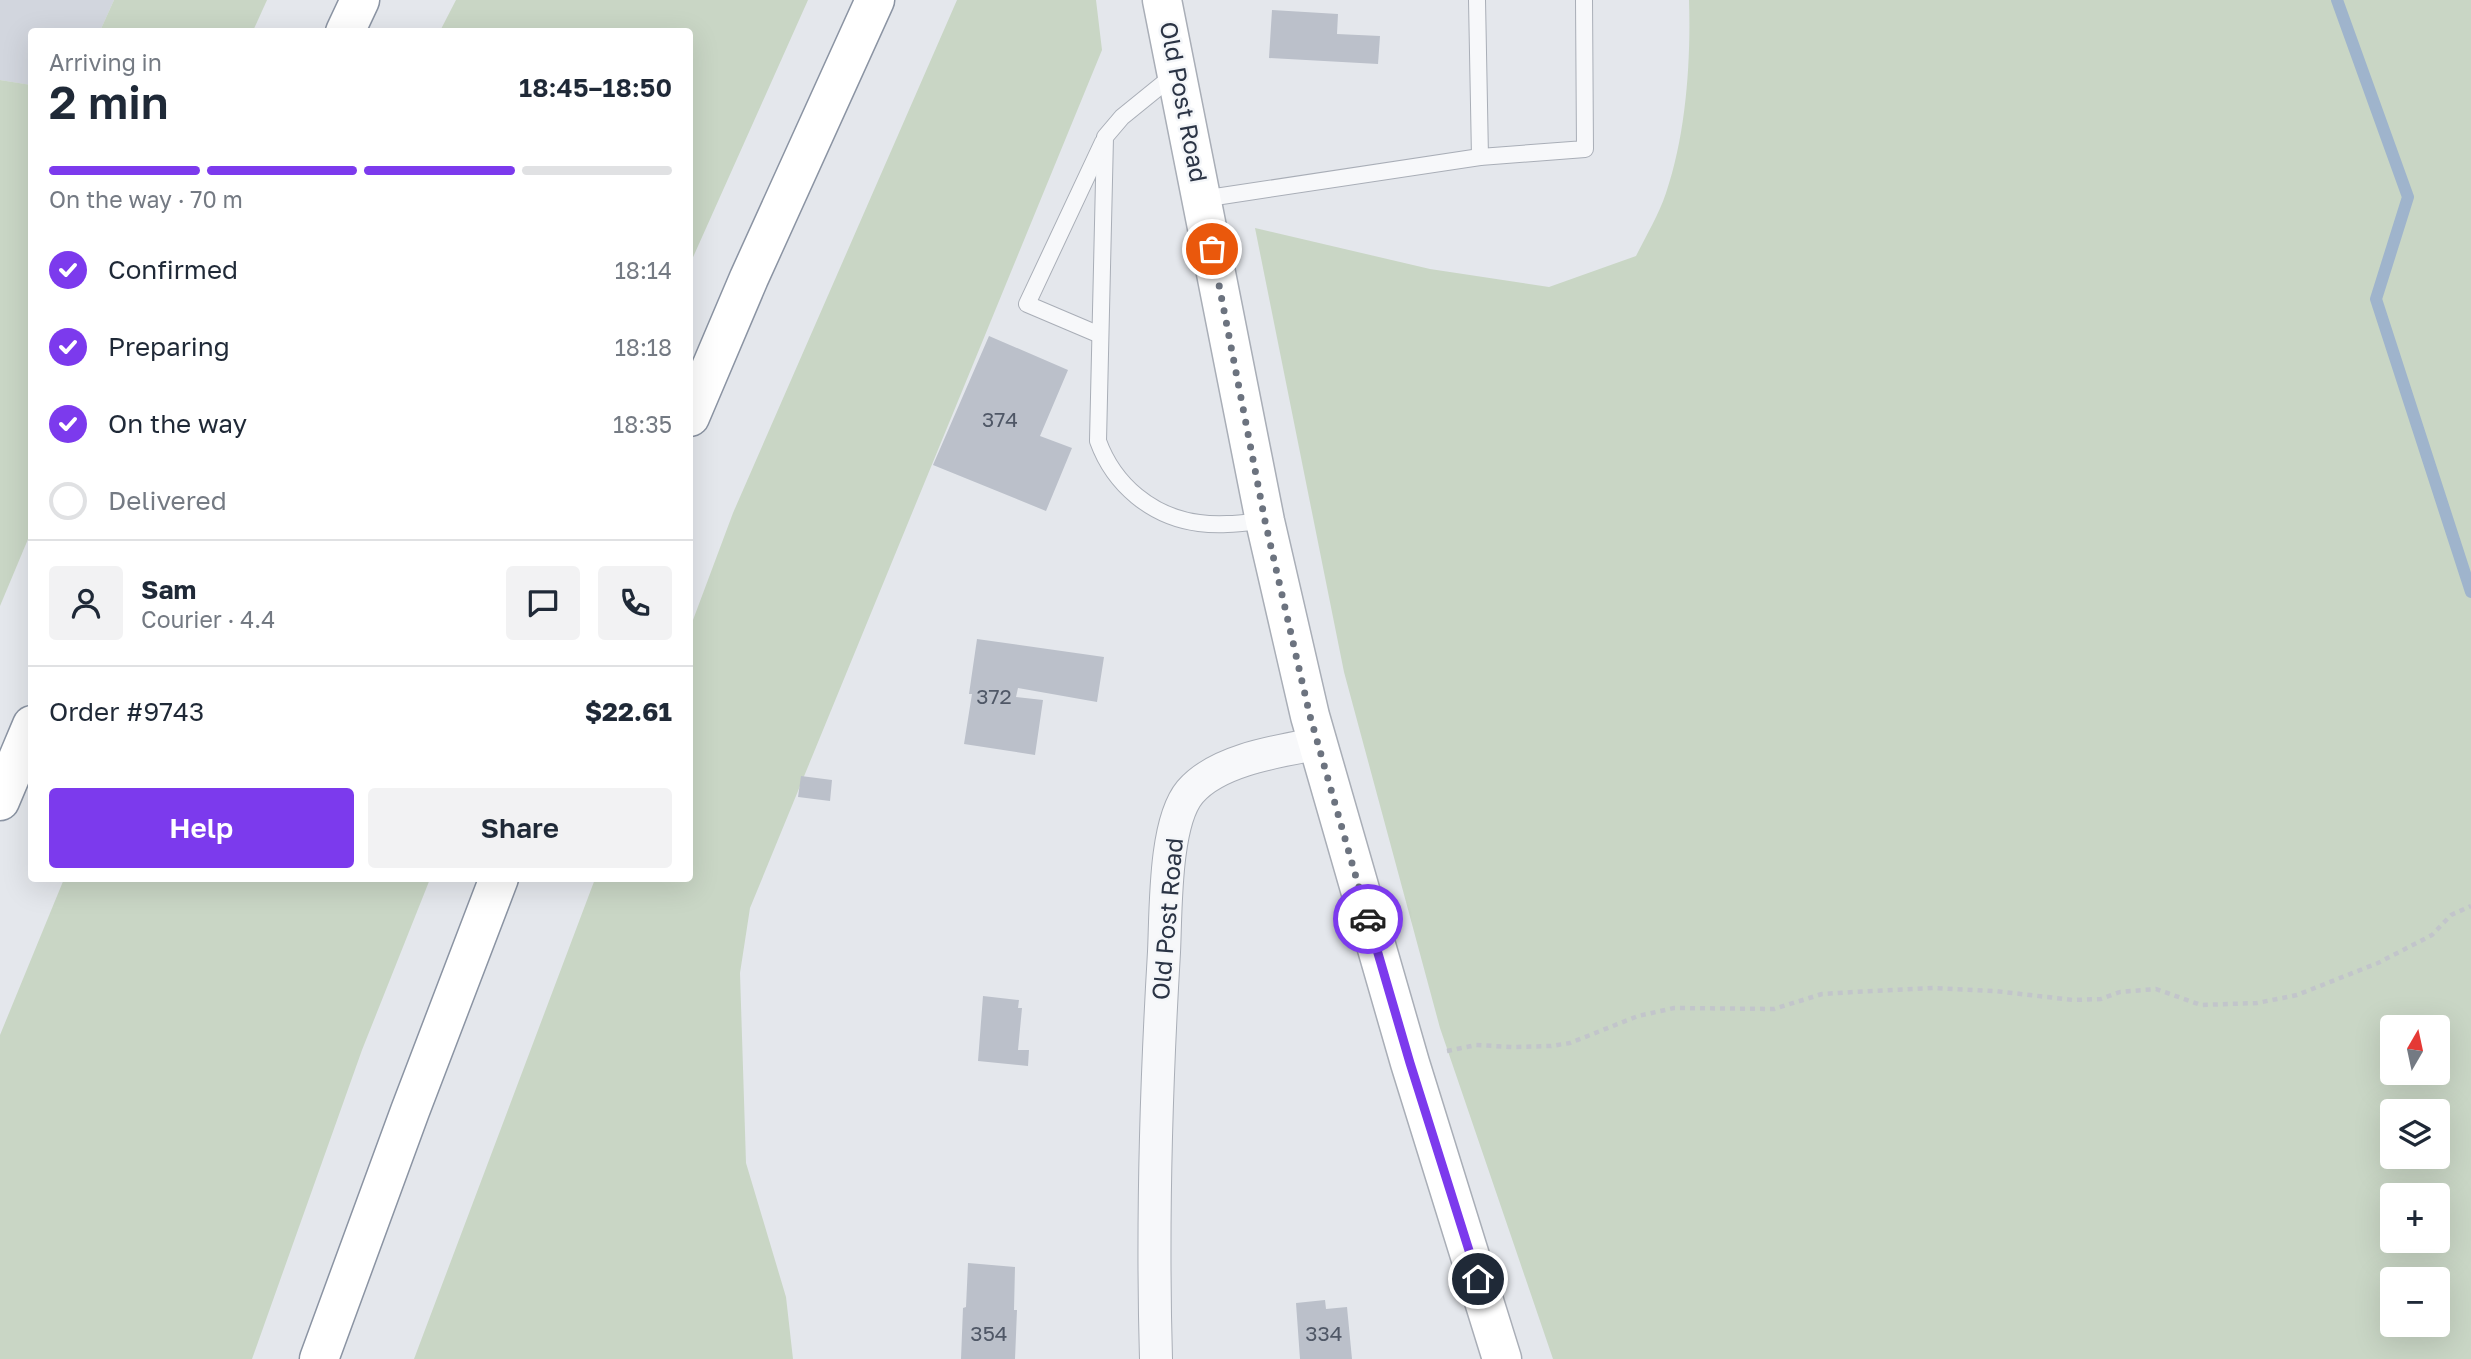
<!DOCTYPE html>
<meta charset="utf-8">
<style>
:root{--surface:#fff;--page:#f2f2f3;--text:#1f2937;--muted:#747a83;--line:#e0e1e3;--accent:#7c3aed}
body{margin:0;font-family:"Golos Text",sans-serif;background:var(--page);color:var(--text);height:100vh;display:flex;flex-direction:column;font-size:26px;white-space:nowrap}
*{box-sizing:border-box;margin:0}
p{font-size:23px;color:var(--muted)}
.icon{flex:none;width:38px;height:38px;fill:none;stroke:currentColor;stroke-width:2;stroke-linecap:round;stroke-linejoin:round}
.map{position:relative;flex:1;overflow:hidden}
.details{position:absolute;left:28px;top:28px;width:665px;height:854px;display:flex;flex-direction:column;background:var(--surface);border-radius:7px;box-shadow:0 7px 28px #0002}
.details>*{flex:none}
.needle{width:46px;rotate:9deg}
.fabs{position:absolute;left:2380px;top:1015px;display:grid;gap:14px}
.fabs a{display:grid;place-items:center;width:70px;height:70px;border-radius:7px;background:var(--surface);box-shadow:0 7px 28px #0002;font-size:35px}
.pin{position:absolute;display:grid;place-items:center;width:60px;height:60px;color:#fff;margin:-30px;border:4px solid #fff;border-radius:50%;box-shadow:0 2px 7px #0007}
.courier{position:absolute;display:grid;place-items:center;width:70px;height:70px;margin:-35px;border:5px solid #7c3aed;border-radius:50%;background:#fff;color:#222;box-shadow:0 2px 9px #0007}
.overview em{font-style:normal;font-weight:600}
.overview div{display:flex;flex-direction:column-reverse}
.overview{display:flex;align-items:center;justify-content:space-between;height:119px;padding:0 21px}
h1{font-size:46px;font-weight:600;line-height:52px}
.bar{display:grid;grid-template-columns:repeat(4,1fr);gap:10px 7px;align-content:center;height:84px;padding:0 21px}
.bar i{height:9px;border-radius:5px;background:var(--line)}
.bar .active{background:var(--accent)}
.bar p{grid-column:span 4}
.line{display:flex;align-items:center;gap:18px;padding:0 21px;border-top:2px solid var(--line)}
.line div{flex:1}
.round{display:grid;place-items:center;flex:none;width:74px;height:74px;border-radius:7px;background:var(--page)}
ol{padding:0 21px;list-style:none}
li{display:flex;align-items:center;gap:21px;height:77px}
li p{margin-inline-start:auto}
li .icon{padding:7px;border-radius:50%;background:var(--accent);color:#fff;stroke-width:4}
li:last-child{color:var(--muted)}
li i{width:38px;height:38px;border:4px solid var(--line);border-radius:50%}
.button{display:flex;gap:14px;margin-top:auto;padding:14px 21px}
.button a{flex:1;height:80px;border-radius:7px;background:var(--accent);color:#fff;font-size:28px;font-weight:600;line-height:80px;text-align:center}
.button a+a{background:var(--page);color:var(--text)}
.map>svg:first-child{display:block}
</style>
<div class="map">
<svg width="2471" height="1359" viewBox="0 0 2471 1359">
<rect width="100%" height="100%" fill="#e4e7ec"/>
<path fill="#d2d6de" d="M0,0H114L100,31L32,32L30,85L0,80Z"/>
<g fill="#c9d6c5" fill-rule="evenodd">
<path d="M114,0H267L253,31H100Z"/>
<path d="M456,0H808L690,264V32L440,31Z"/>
<path d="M957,0H1096L1102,50L750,908L740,973L746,1163L786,1297L793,1359H414L595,879L690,878V628L733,513Z"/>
<path d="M1689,0H2471V1359H1553L1440,1028L1344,672L1255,228L1430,269L1549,287L1636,256C1646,236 1659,214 1666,193C1686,134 1691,62 1689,0ZM2438,1027V1073H2392V1027ZM2392,1111H2438V1157H2392ZM2438,1195V1241H2392V1195ZM2438,1279V1325H2392V1279Z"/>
<path d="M0,80L31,85V532L0,606Z"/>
<path d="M64,879H430L362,1050L252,1359H0V1035Z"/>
</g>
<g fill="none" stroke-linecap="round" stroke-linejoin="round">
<path stroke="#9fb4cc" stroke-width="12" d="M2337,0L2408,197L2376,299L2471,592"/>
</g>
<g fill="#bbc0ca">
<path d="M1272,10L1338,14L1337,34L1380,36L1378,64L1269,58Z"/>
<path d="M989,336L1068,370L1040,436L1072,448L1046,511L933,465Z"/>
<path d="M977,639L1104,657L1097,702L1018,688L1016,697L1043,700L1035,755L964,744L972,694H969Z"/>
<path d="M801,776L832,780L830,801L798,797Z"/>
<path d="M983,996L1019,1000L1018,1008H1022L1018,1050H1029L1028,1066L978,1061Z"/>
<path d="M968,1263L1015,1267L1014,1310H1017L1015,1359H961L963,1308L966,1307Z"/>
<path d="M1325,1300L1326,1309L1347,1307L1352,1359H1300L1296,1303Z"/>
</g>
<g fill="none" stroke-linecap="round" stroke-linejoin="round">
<defs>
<g id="service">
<path d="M1477,0L1480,157"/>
<path d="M1175,74L1122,117L1105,137L1098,441C1114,485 1152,517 1199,523C1221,526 1243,523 1265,521"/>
<path d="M1202,199L1480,157L1585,149L1584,0"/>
<path d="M1100,335L1027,304L1103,142"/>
</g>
<path id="minor" d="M1156,1359C1152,1223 1156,1087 1164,952C1166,911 1164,823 1190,792C1217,760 1278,751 1317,744"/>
<path id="secondary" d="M1162,0L1265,521L1310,716L1410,1063L1502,1359"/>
<g id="motorway">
<path d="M345,32L360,0"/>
<path d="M690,417L749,278L875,0"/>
<path d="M0,801L32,725"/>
<path d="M319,1359L410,1111L499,878"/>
</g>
</defs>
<use href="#service" stroke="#a9aeb7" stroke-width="18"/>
<use href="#minor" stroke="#a9aeb7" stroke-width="34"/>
<use href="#secondary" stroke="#a9aeb7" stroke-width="41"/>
<use href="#motorway" stroke="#8b94a3" stroke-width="41"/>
<path stroke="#c2c5cb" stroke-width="4.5" stroke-dasharray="5 5" stroke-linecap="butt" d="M1447,1051L1476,1045L1512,1047L1551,1046L1570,1043L1638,1016L1674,1008L1774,1009L1822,994L1854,992L1934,988L1995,991L2073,1000L2101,999L2120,992L2156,989L2201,1005L2257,1003L2297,995L2378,963L2432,935L2451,915L2471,906"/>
<use href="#service" stroke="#f7f8fa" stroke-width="16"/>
<use href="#minor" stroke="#f7f8fa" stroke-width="32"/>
<use href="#secondary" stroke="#fff" stroke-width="38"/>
<use href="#motorway" stroke="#fff" stroke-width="38"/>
</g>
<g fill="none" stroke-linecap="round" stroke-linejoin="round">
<path stroke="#6c737f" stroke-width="7" stroke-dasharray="0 12.6" d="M1212,249L1265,521L1310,716L1368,919"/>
<path stroke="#7c3aed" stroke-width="9" d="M1368,919L1410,1063L1478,1279"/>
</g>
<g text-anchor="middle" stroke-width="5" stroke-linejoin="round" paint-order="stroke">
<g font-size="21" fill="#4f5766">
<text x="1000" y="427">374</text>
<text x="994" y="704">372</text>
<text x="989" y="1341">354</text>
<text x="1324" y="1341">334</text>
</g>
<g font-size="24" fill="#2b3445" stroke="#f4f6f9">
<text transform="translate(1183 102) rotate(79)" y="8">Old Post Road</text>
<text transform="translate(1168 919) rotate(-85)" y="8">Old Post Road</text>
</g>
</g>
</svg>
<div class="fabs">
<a><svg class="needle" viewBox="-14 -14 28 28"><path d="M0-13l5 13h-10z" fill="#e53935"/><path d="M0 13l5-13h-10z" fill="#747a83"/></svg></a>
<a><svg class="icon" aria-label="layers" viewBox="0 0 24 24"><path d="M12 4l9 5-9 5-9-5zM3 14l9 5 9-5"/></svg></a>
<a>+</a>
<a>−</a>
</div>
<div class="pin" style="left:1212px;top:249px;background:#ea580c"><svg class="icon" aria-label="bag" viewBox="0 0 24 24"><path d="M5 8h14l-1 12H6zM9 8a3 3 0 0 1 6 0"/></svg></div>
<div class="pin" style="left:1478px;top:1279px;background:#1f2937"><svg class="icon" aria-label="home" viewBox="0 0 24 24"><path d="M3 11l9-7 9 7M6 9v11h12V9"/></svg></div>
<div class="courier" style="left:1368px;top:919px"><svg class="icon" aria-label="car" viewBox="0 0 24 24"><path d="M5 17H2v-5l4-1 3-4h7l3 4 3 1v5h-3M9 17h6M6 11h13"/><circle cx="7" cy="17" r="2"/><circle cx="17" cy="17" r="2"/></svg></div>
<section class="details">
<div class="overview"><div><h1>2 min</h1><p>Arriving in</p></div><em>18:45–18:50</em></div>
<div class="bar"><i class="active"></i><i class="active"></i><i class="active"></i><i></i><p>On the way · 70 m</p></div>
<ol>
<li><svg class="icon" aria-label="check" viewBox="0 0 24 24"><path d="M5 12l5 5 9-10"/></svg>Confirmed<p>18:14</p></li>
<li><svg class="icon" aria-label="check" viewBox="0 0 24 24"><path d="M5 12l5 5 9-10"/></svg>Preparing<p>18:18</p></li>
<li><svg class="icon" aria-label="check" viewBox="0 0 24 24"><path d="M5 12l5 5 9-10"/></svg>On the way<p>18:35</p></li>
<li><i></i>Delivered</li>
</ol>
<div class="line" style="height:126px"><a class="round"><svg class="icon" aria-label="person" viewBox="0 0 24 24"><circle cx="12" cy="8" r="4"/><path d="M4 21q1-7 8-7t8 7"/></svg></a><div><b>Sam</b><p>Courier · 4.4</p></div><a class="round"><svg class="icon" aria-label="chat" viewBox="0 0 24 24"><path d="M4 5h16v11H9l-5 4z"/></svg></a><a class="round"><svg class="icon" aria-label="phone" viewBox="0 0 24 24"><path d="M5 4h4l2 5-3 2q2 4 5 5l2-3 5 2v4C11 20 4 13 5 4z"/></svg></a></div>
<div class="line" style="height:91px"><div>Order #9743</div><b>$22.61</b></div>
<div class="button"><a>Help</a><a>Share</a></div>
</section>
</div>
